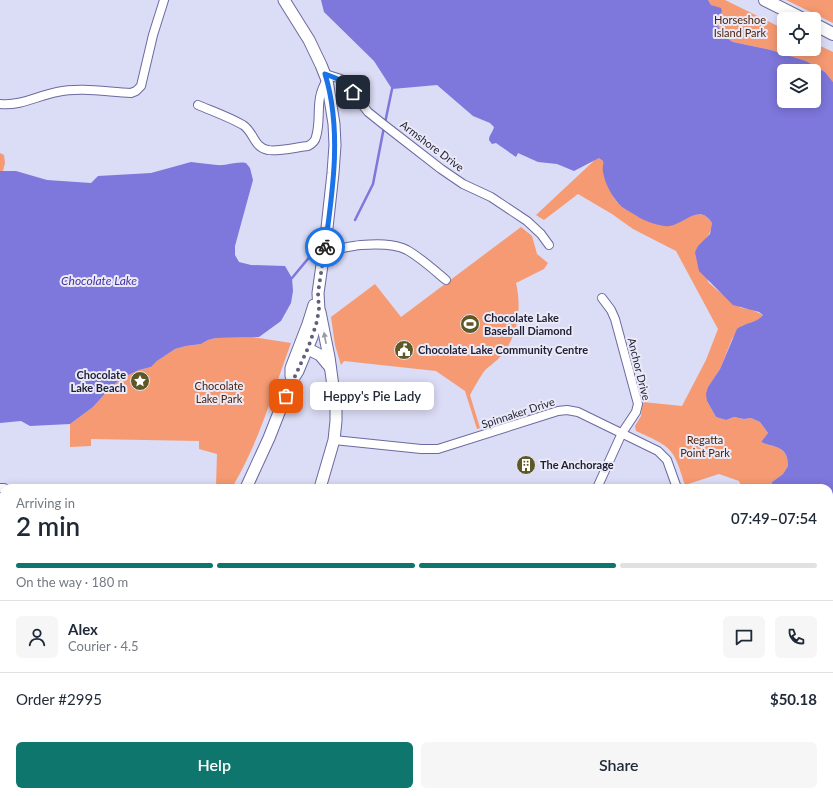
<!DOCTYPE html>
<meta charset="utf-8">
<style>
:root{--surface:#fff;--page:#f6f6f7;--text:#1f2937;--muted:#747a83;--line:#e0e1e3;--accent:#0f766e}
body{margin:0;font-family:Lato,sans-serif;background:var(--page);color:var(--text);height:100vh;display:flex;flex-direction:column;font-size:15px;white-space:nowrap}
*{box-sizing:border-box;margin:0}
p{font-size:13px;color:var(--muted)}
.icon{flex:none;width:22px;height:22px;fill:none;stroke:currentColor;stroke-width:2;stroke-linecap:round;stroke-linejoin:round}
.map{position:relative;flex:1;overflow:hidden}
.side{position:absolute;left:0px;top:484px;width:833px;height:312px;display:flex;flex-direction:column;background:var(--surface);border-radius:12px 12px 0 0;box-shadow:0 2px 10px #0003}
.side>*{flex:none}
.fabs{position:absolute;left:777px;top:12px;display:grid;gap:8px}
.fabs a{display:grid;place-items:center;width:44px;height:44px;border-radius:6px;background:var(--surface);box-shadow:0 2px 10px #0003;font-size:20px}
.pin{position:absolute;display:grid;place-items:center;width:34px;height:34px;color:#fff;margin:-17px;border-radius:8px;box-shadow:0 2px 6px #0006}
.courier{position:absolute;display:grid;place-items:center;width:40px;height:40px;margin:-20px;border:3px solid #1a73e8;border-radius:50%;background:#fff;color:#222;box-shadow:0 1px 5px #0007}
.bubble{position:absolute;height:28px;border-radius:6px;background:var(--surface);box-shadow:0 2px 10px #0003;font-size:13px;font-weight:600;line-height:28px;text-align:center}
.head em{font-style:normal;font-weight:600}
.head div{display:flex;flex-direction:column-reverse}
.head{display:flex;align-items:center;justify-content:space-between;height:68px;padding:0 16px}
h1{font-size:26px;font-weight:600;line-height:30px}
.bar{display:grid;grid-template-columns:repeat(4,1fr);gap:6px 4px;align-content:center;height:48px;padding:0 16px}
.bar i{height:5px;border-radius:3px;background:var(--line)}
.bar .current{background:var(--accent)}
.bar p{grid-column:span 4}
.line{display:flex;align-items:center;gap:10px;padding:0 16px;border-top:1px solid var(--line)}
.line div{flex:1}
.round{display:grid;place-items:center;flex:none;width:42px;height:42px;border-radius:6px;background:var(--page)}
.action{display:flex;gap:8px;margin-top:auto;padding:8px 16px}
.action a{flex:1;height:46px;border-radius:6px;background:var(--accent);color:#fff;font-size:16px;font-weight:600;line-height:46px;text-align:center}
.action a+a{background:var(--page);color:var(--text)}
.map>svg:first-child{display:block}
</style>
<div class="map">
<svg width="833" height="796" viewBox="0 0 833 796">
<rect width="100%" height="100%" fill="#dbdcf5"/>
<g fill="#f59a72">
<path d="M708,0H725L784,29V49H814V43L833,52V82L825,72L806,61L771,50L733,42L722,35L715,19L722,12L711,5Z"/>
<path d="M786,0H833V23Z"/>
<path d="M0,153L4,155L5,163L3,171H0Z"/>
<path d="M598,157L603,161C612,198 610,206 649,219C655,221 663,226 669,226C670,226 674,224 675,224C689,218 702,206 712,223C711,231 709,236 703,242L708,282L717,290L741,308L750,309L763,315L759,320L741,326L732,339L720,369L708,387L707,401L716,417L726,420L734,417L744,419L751,418L760,422L768,433L761,442C775,448 788,445 788,466L783,474L772,482V488H742L739,481L719,474L685,485C673,447 673,448 636,431L635,426L641,416L643,402L682,406L706,360L718,329L676,251L633,229L612,214L578,194L544,220L536,215Z"/>
<path d="M521,227L532,236L537,254L548,263L544,269L516,283C522,309 518,336 501,356C495,363 487,367 483,373C478,380 474,388 470,395L480,428L477,429L465,391L436,371L344,361L341,365L335,345L331,317L375,284L401,317Z"/>
<path d="M253,337L291,343C273,392 259,442 233,486H216L217,454L199,449V441L91,439V446L70,447V424L93,407L110,388L122,378L139,370L151,367L157,361L175,349L186,346L201,344L208,340L216,338Z"/>
</g>
<g fill="#7e77dc" fill-rule="evenodd">
<path d="M321,0H708L711,5L721,8L722,12L715,19L722,35L733,42L771,50L806,61L825,72L833,82V683L829,691V521L832,516V513L829,510V488H772V482L783,474L788,466C788,445 775,448 761,442L768,433L760,422L751,418L744,419L734,417L726,420L716,417L707,401L706,394L708,387L720,369L737,329C745,322 756,324 763,315L759,312L733,305L699,271L695,252L698,246L710,234L712,223C700,203 685,223 670,226C661,227 648,222 640,218C635,214 627,211 622,207C613,199 605,184 603,172C602,167 604,165 603,161L599,158L574,171L557,164L538,162L518,153L516,157L496,143L492,144L489,140C489,135 493,132 494,127L490,123L473,116L437,85L392,89L374,61L324,12ZM784,71H814V101H784Z"/>
<path d="M191,162C199,163 208,164 217,165C227,166 236,161 246,163L250,168L253,180L235,246V255L239,262L251,265L285,266L292,278L293,291L291,303L281,321L259,337L216,338L208,340L201,344L186,346L175,349L157,361L151,367L139,370L122,378L110,388L93,407L70,424L30,426L21,421L0,423V171H16L47,180L91,183L98,176L151,173Z"/>
<path d="M463,792H763L766,796H460Z"/>
</g>
<g fill="none" stroke-linecap="round" stroke-linejoin="round">
<g stroke="#7e77dc" stroke-width="2.5">
<path d="M385,123L392,89"/>
<path d="M355,220L373,184L384,127"/>
<path d="M292,278L312,254"/>
</g>
<defs>
<g id="minor">
<path d="M325,74L341,79L345,83L368,112L383,124L441,169L463,184L491,197L527,221L541,234L549,245"/>
<path d="M0,104C21,106 37,96 57,92C81,87 107,92 131,93L136,91L141,86L153,35L164,0"/>
<path d="M198,105C212,111 229,117 243,125C254,132 254,148 268,150C276,152 298,147 308,146C312,144 315,142 316,137C322,117 314,100 327,80"/>
<path d="M324,251C337,250 349,246 361,245C375,244 394,243 407,250C421,258 434,270 446,280"/>
<path d="M334,440L421,449H438L558,411L567,410L578,412L658,451L667,460L677,488"/>
<path d="M0,488H4"/>
<path d="M597,488L622,433L636,412L638,404L615,319L611,310L602,298"/>
<path d="M0,586L4,587"/>
<path d="M0,784L4,782"/>
<path d="M155,792L162,793L167,792"/>
<path d="M81,796L90,792"/>
</g>
<path id="tertiary" d="M0,690L4,688"/>
<g id="secondary">
<path d="M320,312L329,357L336,408V421L334,440L320,488"/>
<path d="M302,346L320,355L330,367"/>
<path d="M291,376V368L308,324L314,305"/>
<path d="M246,488L269,438L291,382L298,371L312,337L319,310L318,293L326,237L333,173L335,145L334,124L327,80L321,65L309,40L284,0"/>
<path d="M207,792L213,796"/>
<path d="M366,792L368,796"/>
</g>
<g id="primary">
<path d="M765,0L803,19"/>
<path d="M814,24L833,34"/>
</g>
</defs>
<use href="#minor" stroke="#6b6aa0" stroke-width="10"/>
<use href="#tertiary" stroke="#6b6aa0" stroke-width="11"/>
<use href="#secondary" stroke="#6b6aa0" stroke-width="13"/>
<use href="#primary" stroke="#6b6aa0" stroke-width="14"/>
<use href="#minor" stroke="#fff" stroke-width="8"/>
<use href="#tertiary" stroke="#fff" stroke-width="9"/>
<use href="#secondary" stroke="#fff" stroke-width="11"/>
<use href="#primary" stroke="#fff" stroke-width="12"/>
</g>
<defs><path id="oneway-solid" d="M-6-.8H1V-3.2L6.5 0L1 3.2V.8H-6Z"/></defs>
<use fill="#9a9aa4" href="#oneway-solid" transform="translate(325 338) rotate(-101)"/>
<g fill="none" stroke-linecap="round" stroke-linejoin="round">
<path stroke="#616078" stroke-width="4" stroke-dasharray="0 7.2" d="M286,396L308,348L316,325L319,310L318,293L325,247"/>
<path stroke="#1a73e8" stroke-width="5" d="M325,247C333,190 342,129 325,74C339,79 344,81 353,92"/>
</g>
<defs>
<symbol id="stadium-disc" viewBox="-11 -11 22 22"><circle r="9.5" fill="#5d5825" stroke="#eaeaf7"/><path d="M0-5a6.5 5 0 1 0 0 10a6.5 5 0 1 0 0-10ZM-3.5-1.8h7v3.6h-7Z" fill="#fff"/></symbol>
<symbol id="civic-disc" viewBox="-11 -11 22 22"><circle r="9.5" fill="#5d5825" stroke="#eaeaf7"/><path d="M-.6-6.5H3V-4.5H.6V-3L4-1V1h2V6H-6V1h2V-1L-.6-3ZM-1.2 2.5V6h2.4V2.5Z" fill="#fff"/></symbol>
<symbol id="sight-disc" viewBox="-11 -11 22 22"><circle r="9.5" fill="#5d5825" stroke="#eaeaf7"/><path d="M0-6L1.8-2.2L6-1.7L2.9 1.2L3.7 5.4L0 3.3L-3.7 5.4L-2.9 1.2L-6-1.7L-1.8-2.2Z" fill="#fff"/></symbol>
<symbol id="building-disc" viewBox="-11 -11 22 22"><circle r="9.5" fill="#5d5825" stroke="#eaeaf7"/><path d="M-4-6H4V6H1V3H-1V6H-4ZM-2.5-4.3h1.7v1.8h-1.7ZM.8-4.3h1.7v1.8H.8ZM-2.5-1h1.7V.8h-1.7ZM.8-1h1.7V.8H.8Z" fill="#fff"/></symbol>
</defs>
<g fill-rule="evenodd">
<use href="#stadium-disc" x="459" y="313" width="22" height="22"/>
<use href="#civic-disc" x="393" y="339" width="22" height="22"/>
<use href="#sight-disc" x="129" y="370" width="22" height="22"/>
<use href="#building-disc" x="515" y="454" width="22" height="22"/>
</g>
<g text-anchor="middle" stroke-width="4" stroke-linejoin="round" paint-order="stroke">
<g font-size="11" fill="#4d220e" stroke="#eaeaf7">
<text x="740" y="24">Horseshoe<tspan x="740" dy="13">Island Park</tspan></text>
<text x="219" y="390">Chocolate<tspan x="219" dy="13">Lake Park</tspan></text>
<text x="705" y="444">Regatta<tspan x="705" dy="13">Point Park</tspan></text>
</g>
<g font-size="11" fill="#1f1e35" stroke="#eaeaf7">
<text transform="translate(432 146) rotate(37)" y="4">Armshore Drive</text>
<text transform="translate(639 369) rotate(76)" y="4">Anchor Drive</text>
<text transform="translate(518 413) rotate(-18)" y="4">Spinnaker Drive</text>
</g>
<g font-size="11" font-weight="bold" fill="#1f1e35" stroke="#eaeaf7" text-anchor="start">
<text x="484" y="322">Chocolate Lake<tspan x="484" dy="13">Baseball Diamond</tspan></text>
<text x="418" y="354">Chocolate Lake Community Centre</text>
<text x="126" y="379" text-anchor="end">Chocolate<tspan x="126" dy="13">Lake Beach</tspan></text>
<text x="540" y="469">The Anchorage</text>
</g>
<g font-size="12" font-style="italic" fill="#4730a6" stroke="#eaeaf7">
<text x="99" y="285">Chocolate Lake</text>
</g>
</g>
</svg>
<div class="fabs">
<a><svg class="icon" aria-label="locate" viewBox="0 0 24 24"><circle cx="12" cy="12" r="6"/><path d="M12 2v4M12 18v4M2 12h4M18 12h4"/></svg></a>
<a><svg class="icon" aria-label="layers" viewBox="0 0 24 24"><path d="M12 4l9 5-9 5-9-5zM3 14l9 5 9-5"/></svg></a>
</div>
<div class="pin" style="left:286px;top:396px;background:#ea580c"><svg class="icon" aria-label="bag" viewBox="0 0 24 24"><path d="M5 8h14l-1 12H6zM9 8a3 3 0 0 1 6 0"/></svg></div>
<div class="pin" style="left:353px;top:92px;background:#1f2937"><svg class="icon" aria-label="home" viewBox="0 0 24 24"><path d="M3 11l9-7 9 7M6 9v11h12V9"/></svg></div>
<div class="courier" style="left:325px;top:247px"><svg class="icon" aria-label="bike" viewBox="0 0 24 24"><circle cx="6" cy="16" r="4"/><circle cx="18" cy="16" r="4"/><path d="M6 16l4-8h5l3 8M10 8l3 8H6M13 5h3"/></svg></div>
<div class="bubble" style="left:310px;top:382px;width:124px">Heppy's Pie Lady</div>
<section class="side">
<div class="head"><div><h1>2 min</h1><p>Arriving in</p></div><em>07:49–07:54</em></div>
<div class="bar"><i class="current"></i><i class="current"></i><i class="current"></i><i></i><p>On the way · 180 m</p></div>
<div class="line" style="height:72px"><a class="round"><svg class="icon" aria-label="person" viewBox="0 0 24 24"><circle cx="12" cy="8" r="4"/><path d="M4 21q1-7 8-7t8 7"/></svg></a><div><b>Alex</b><p>Courier · 4.5</p></div><a class="round"><svg class="icon" aria-label="chat" viewBox="0 0 24 24"><path d="M4 5h16v11H9l-5 4z"/></svg></a><a class="round"><svg class="icon" aria-label="phone" viewBox="0 0 24 24"><path d="M5 4h4l2 5-3 2q2 4 5 5l2-3 5 2v4C11 20 4 13 5 4z"/></svg></a></div>
<div class="line" style="height:52px"><div>Order #2995</div><b>$50.18</b></div>
<div class="action"><a>Help</a><a>Share</a></div>
</section>
</div>
